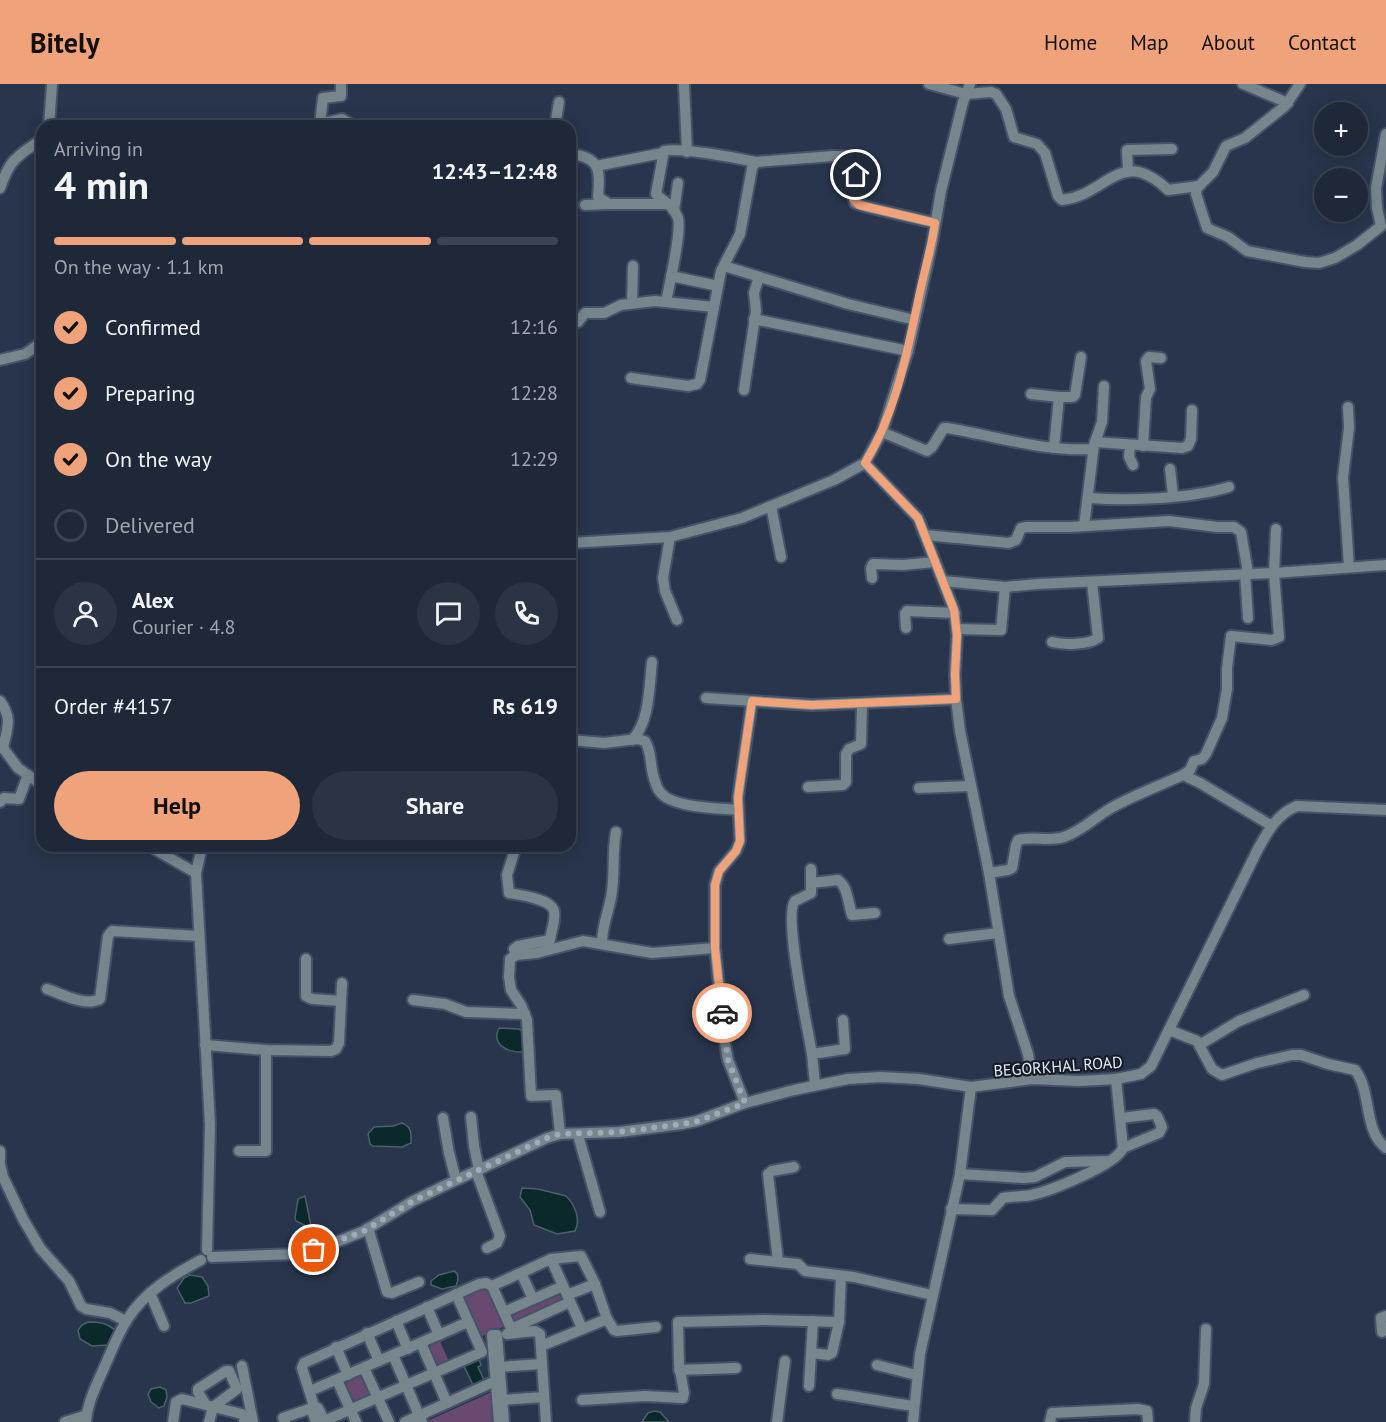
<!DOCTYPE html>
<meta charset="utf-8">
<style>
:root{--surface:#1e2839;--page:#2b3444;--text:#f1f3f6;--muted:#a1a6ae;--line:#3c4453;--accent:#f0a27a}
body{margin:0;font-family:"PT Sans",sans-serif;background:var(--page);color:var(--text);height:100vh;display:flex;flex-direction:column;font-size:22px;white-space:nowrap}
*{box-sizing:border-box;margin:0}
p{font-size:20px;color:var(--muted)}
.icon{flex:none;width:33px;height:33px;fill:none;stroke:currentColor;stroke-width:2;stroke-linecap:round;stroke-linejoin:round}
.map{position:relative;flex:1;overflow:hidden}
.sheet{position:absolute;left:36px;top:36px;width:540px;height:732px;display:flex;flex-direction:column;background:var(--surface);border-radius:18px;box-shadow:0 3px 15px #0003,0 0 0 2px var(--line)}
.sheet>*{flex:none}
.fabs{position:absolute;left:1314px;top:18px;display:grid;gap:12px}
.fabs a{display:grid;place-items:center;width:54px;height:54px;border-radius:50%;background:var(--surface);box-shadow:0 3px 15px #0003,0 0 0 2px var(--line);font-size:30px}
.pin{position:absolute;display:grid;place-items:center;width:51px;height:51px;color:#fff;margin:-26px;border:3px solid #fff;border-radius:50%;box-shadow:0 2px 6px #0007}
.courier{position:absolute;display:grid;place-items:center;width:60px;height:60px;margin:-30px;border:4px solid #f0a27a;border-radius:50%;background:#fff;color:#222;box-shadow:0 2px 8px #0007}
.headline em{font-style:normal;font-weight:700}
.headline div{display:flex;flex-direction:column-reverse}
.headline{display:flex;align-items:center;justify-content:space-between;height:102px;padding:0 18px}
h1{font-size:39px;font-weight:700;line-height:45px}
.bar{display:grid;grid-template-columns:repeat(4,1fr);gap:9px 6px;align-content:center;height:72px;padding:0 18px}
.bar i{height:8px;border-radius:4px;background:var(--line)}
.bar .selected{background:var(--accent)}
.bar p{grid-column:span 4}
.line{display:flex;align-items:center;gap:15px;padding:0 18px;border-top:2px solid var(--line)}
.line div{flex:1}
.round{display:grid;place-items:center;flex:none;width:63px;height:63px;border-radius:32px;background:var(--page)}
ol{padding:0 18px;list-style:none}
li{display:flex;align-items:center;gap:18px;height:66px}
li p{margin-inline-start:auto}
li .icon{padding:6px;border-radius:50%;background:var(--accent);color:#111;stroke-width:4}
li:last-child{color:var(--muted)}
li i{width:33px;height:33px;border:3px solid var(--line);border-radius:50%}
.primary-button{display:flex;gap:12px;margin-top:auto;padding:12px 18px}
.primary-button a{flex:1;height:69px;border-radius:36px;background:var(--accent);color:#111;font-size:24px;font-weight:700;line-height:69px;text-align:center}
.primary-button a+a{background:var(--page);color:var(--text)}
header{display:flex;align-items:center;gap:36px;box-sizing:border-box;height:84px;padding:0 30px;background:var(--accent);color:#111}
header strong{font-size:28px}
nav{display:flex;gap:33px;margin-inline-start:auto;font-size:21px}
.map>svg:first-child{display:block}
</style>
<header>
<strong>Bitely</strong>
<nav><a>Home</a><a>Map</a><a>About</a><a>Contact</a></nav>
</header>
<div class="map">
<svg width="1386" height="1338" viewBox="0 0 1386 1338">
<rect width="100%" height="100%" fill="#28354c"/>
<g fill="#694970">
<path d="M486,1201L505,1242L478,1254L460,1212Z"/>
<path d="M562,1204L569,1217L512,1243L505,1229Z"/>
<path d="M438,1253L450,1280L434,1287L422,1260Z"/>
<path d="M364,1286L376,1313L351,1325L338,1297Z"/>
<path d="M494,1307L496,1338H425Z"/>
</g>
<g fill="#0b282b" stroke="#4b6268" stroke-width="1.5">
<path d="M499,944L519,945L524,949L527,967C512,971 490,962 499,944Z"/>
<path d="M402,1039C412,1043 411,1049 411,1059L402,1063L373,1062L370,1060L368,1050L374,1043L393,1042Z"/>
<path d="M522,1104L538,1105L566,1112C575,1121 581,1135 575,1147L557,1150L534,1141L530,1126L520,1113Z"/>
<path d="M305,1112L311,1142L308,1143L296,1137L295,1134L298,1115Z"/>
<path d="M454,1187C460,1190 458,1197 456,1202L442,1205L431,1201V1197L439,1191Z"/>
<path d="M190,1191L202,1193L208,1202L209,1212L191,1219H185L177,1204L184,1194Z"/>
<path d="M88,1238C99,1238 107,1239 115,1246L109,1261L92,1262L80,1255L78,1246L82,1241Z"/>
<path d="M479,1275L481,1281L478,1283L484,1296L473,1301L464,1282Z"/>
<path d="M160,1303L166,1306L167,1313L164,1322L159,1324L151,1318L148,1310L151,1305Z"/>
<path d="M654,1327L660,1328L669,1338H642L648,1329Z"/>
</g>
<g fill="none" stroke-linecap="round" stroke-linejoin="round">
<defs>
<g id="minor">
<path d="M684,0L687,68"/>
<path d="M929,0L966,10L991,8L996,10L1006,25L1014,53L1037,60L1045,69L1058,112L1062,116C1108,111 1120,61 1168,106L1199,102"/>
<path d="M1243,0L1288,19"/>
<path d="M1300,0L1285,22L1245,54L1226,62L1213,88L1197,104L1196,110L1207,144L1228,153L1247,167L1305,178L1319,179L1335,174L1357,161L1381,142L1377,124L1376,104L1386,50"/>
<path d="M320,40L323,14L341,12V0"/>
<path d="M49,42L52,0"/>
<path d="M311,42L342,35L354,42"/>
<path d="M555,42L559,18"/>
<path d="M570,70C601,73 600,87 598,113L609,120H670"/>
<path d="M596,82L663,69"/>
<path d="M1128,87L1127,66L1172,65"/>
<path d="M0,104C11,73 17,73 42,55"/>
<path d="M585,121L609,120"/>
<path d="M674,127L678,99"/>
<path d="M724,182L848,220L915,236"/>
<path d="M671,192L718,202"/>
<path d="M666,218C669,202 682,147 678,134C673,121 665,119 656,110L664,67C680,63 737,74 756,78"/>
<path d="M632,219L633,182"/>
<path d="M754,235L908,267"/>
<path d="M570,238H578L585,229H604L621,221L655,217L714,223"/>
<path d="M0,276L25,270L42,258"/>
<path d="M631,294L688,302L697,300L700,296L721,187L740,150L752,84L756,78L833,72L856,73C862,87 849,104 855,119L867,123L935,139"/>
<path d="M744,306L756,227L754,209L759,193"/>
<path d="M1031,310L1059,313"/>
<path d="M1348,323L1349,344L1343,393L1349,483"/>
<path d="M882,348L927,367L932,363L944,344H947C996,352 1043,368 1093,365"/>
<path d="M1095,358L1182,364L1188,362L1191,355L1192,326"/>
<path d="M1130,361L1129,373L1133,381"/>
<path d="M1143,362L1146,313L1150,305L1146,277L1149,273L1161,274"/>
<path d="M1054,364L1059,313H1073L1075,311L1081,273"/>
<path d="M865,379L918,434L954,526L957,551L955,590L956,615L960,647L989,789L1009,912L1028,970L1032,995"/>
<path d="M1170,385L1173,411"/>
<path d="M1089,414C1130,417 1189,415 1229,403"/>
<path d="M771,422L781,473"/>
<path d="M1084,442L1094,361L1102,338L1104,302"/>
<path d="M925,451L1009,459L1016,456L1021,444L1027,443H1070L1169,437L1217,443H1234L1241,448L1248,489"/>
<path d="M670,453L663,494L665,507L677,536"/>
<path d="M570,459L670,453L742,434L834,396L865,379L882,348L908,267L932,159L941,107L963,18L970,0"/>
<path d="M1245,489L1248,534"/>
<path d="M872,494L871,484L873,480L903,481L935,478"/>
<path d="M943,497L1005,503L1038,500L1274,489L1386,481"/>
<path d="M906,544L905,530L907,527L955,529"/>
<path d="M957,545L1001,546L1005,503"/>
<path d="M1052,558C1064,561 1088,561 1098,554L1092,498"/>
<path d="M706,614L812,621L956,615"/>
<path d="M0,617C13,635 7,644 3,664"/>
<path d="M570,656L604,659L637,655L645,657C653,670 649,683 655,697C656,701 659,707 661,709C673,724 719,724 738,726"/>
<path d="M632,656C650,638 649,602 652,578"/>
<path d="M0,664H3L18,684L42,701"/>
<path d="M1183,691L1200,699L1272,742"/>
<path d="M808,703L843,701L846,698V670L849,665L861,660L862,619"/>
<path d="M919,704L971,702"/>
<path d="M0,718L4,714L19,715L28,691"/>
<path d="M149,762L196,789"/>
<path d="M202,762L196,789L210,1040L207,1166"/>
<path d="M516,762L507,791L509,809C520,811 551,815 554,827C556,836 551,847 550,856L518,862L514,865L516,871"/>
<path d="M811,785V809L795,817C783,831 808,946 812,970"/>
<path d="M989,789L1008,786L1012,784L1016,761L1018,756C1034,752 1049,758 1064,753C1082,747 1095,733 1111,724C1134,711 1159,702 1183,691L1190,686L1194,677L1202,675L1206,670L1222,634L1227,605V584L1231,552L1272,556L1279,553L1274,489L1276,445"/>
<path d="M811,799L838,796C848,803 848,819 852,831L875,829"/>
<path d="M949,855L998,849"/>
<path d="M602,859C602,840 610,825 612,807C615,787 612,768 616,748"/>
<path d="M306,875V912L312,915L341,917"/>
<path d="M47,905C62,910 85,923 100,915L108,852L112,847L199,852"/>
<path d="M413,916L445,920L466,928L525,930"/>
<path d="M1169,946L1197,957L1212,985L1222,991L1257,979L1292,971H1301L1328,980L1355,986C1372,1007 1363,1047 1386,1064"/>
<path d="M1201,960L1239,937L1304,911"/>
<path d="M205,961L266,966L331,967L336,965L339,959L342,899"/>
<path d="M815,1000L812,970L845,965L843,936"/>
<path d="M745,1019L728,976L725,959L715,864V801L719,787L736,767L740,757L738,713L752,617"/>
<path d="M471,1033L474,1062L479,1086"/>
<path d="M443,1034L449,1069L456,1096"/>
<path d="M1121,1034L1154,1030L1157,1032L1162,1043L1159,1049L1123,1064"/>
<path d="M560,1050L556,1011L531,1012L527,936L521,921L511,906L509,893L510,875L516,871L537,869L583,857L652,869L715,864"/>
<path d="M578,1051L600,1128"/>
<path d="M0,1067V1076"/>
<path d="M239,1067H266V966"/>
<path d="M0,1080L3,1093L23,1135L40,1164L69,1197L81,1222L86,1225L110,1229L126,1237"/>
<path d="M476,1087L500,1152L497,1159L487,1164"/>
<path d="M960,1090L1024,1094L1035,1093L1065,1078L1109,1077"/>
<path d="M951,1125L992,1126L1003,1114C1012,1112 1022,1113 1031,1111C1050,1107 1116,1081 1123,1064L1116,995"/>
<path d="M368,1144L387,1208L392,1209L419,1198"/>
<path d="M212,1173L298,1170L329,1161L364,1147L413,1117L448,1100L547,1054L560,1050L619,1048L682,1040L697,1037L745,1019L794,1006L848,995L881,993L919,995L971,1003L1032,995L1079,997L1116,995L1141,990L1151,982L1258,765C1268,747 1277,730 1297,722L1386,726"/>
<path d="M551,1175L582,1244"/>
<path d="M750,1175L798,1180L805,1187L854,1193L932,1211"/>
<path d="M778,1177L768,1090L772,1087L794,1083"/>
<path d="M521,1189L533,1215"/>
<path d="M150,1209L164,1242"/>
<path d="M567,1211L595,1200"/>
<path d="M427,1223L439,1251"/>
<path d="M504,1228L563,1202"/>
<path d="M607,1235L614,1246L617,1247L656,1243"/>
<path d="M396,1237L408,1265"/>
<path d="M511,1245L570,1218"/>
<path d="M1382,1248L1381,1234L1386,1232"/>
<path d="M367,1249L379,1277"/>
<path d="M513,1249L492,1202L551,1175L581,1172L595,1200L607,1235L541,1262"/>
<path d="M507,1250L535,1247L540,1250L546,1338"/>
<path d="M421,1259L447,1319"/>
<path d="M336,1263L348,1291"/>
<path d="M812,1269L828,1271L832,1269L839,1238"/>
<path d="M393,1271L422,1338"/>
<path d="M877,1281L916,1291"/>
<path d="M242,1282L253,1338"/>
<path d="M499,1283L541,1280"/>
<path d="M364,1284L389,1338"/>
<path d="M679,1286L736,1284"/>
<path d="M337,1296L356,1338"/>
<path d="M809,1302L813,1237"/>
<path d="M310,1307L468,1238"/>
<path d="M837,1310C863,1313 888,1319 914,1322"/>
<path d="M502,1316L544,1313"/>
<path d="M582,1316L645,1312L683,1314L684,1309L679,1280L678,1238L765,1236L839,1238L841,1192"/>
<path d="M206,1321L198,1308V1305L226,1287H229L237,1305L213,1323L209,1338"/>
<path d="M314,1322L302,1284L304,1279L479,1200L486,1199L492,1202"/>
<path d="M324,1337L482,1268L456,1210"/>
<path d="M65,1338L87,1331"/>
<path d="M86,1338C87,1320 96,1302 103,1286C111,1269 117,1251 127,1236C144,1208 173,1191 201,1176"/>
<path d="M173,1338L176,1318L182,1315L242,1330L245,1333L244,1338"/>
<path d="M285,1338L283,1334L312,1324"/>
<path d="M316,1338L312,1327L314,1322L318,1324L325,1338"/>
<path d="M405,1338L500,1295"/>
<path d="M499,1338L492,1251H497L504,1338"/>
<path d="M777,1338L785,1277"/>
<path d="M913,1338L920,1270L960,1090L971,1003"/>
<path d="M1050,1338L1052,1329L1138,1325L1147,1327L1148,1338"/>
<path d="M1195,1338L1196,1324L1204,1300L1206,1245"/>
</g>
</defs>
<use href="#minor" stroke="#455268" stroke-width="14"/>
<use href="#minor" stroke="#77858d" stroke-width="10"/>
</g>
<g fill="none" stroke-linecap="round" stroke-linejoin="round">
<path stroke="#a0aabc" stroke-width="6" stroke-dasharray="0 10.8" d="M314,1166L364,1147L413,1117L547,1054L560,1050L619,1048L682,1040L698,1037L745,1019L728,976L722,929"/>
<path stroke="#f0a27a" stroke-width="8" d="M722,929L715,864V801L719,787L736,767L740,757L738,713L752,617L812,621L956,615L955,590L957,551L954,526L918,434L865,379C898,325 908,263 921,203C926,181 932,161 935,139L859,121L853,115L856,91"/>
</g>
<g text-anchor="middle" stroke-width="4.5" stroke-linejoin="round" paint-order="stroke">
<g font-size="16" fill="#e0e9f8" stroke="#171d27">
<text transform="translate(1058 982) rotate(-4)" y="6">BEGORKHAL ROAD</text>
</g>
</g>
</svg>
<div class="fabs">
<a>+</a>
<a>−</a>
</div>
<div class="pin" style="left:314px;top:1166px;background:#ea580c"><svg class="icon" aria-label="bag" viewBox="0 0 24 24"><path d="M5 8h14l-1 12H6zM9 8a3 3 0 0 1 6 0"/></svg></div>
<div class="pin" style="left:856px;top:91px;background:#1f2937"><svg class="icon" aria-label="home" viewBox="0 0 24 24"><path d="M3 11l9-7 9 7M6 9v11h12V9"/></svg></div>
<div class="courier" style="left:722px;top:929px"><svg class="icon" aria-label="car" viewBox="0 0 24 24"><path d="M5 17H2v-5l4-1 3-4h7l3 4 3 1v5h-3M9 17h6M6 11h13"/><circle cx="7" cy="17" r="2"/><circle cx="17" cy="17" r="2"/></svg></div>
<section class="sheet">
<div class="headline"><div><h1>4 min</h1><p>Arriving in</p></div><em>12:43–12:48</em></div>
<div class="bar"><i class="selected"></i><i class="selected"></i><i class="selected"></i><i></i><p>On the way · 1.1 km</p></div>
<ol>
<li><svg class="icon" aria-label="check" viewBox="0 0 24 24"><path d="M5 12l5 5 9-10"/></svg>Confirmed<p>12:16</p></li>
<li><svg class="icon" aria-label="check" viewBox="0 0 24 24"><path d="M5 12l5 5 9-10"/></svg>Preparing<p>12:28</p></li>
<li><svg class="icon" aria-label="check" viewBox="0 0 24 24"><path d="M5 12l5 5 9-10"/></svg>On the way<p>12:29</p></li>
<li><i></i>Delivered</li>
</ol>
<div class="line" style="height:108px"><a class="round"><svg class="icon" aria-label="person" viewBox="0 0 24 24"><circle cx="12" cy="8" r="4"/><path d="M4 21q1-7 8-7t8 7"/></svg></a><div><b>Alex</b><p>Courier · 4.8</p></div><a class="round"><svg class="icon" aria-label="chat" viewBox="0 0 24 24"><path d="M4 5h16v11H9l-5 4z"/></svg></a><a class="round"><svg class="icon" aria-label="phone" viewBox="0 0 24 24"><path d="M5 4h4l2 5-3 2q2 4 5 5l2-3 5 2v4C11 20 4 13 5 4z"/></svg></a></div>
<div class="line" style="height:78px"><div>Order #4157</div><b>Rs 619</b></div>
<div class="primary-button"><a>Help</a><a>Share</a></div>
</section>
</div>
